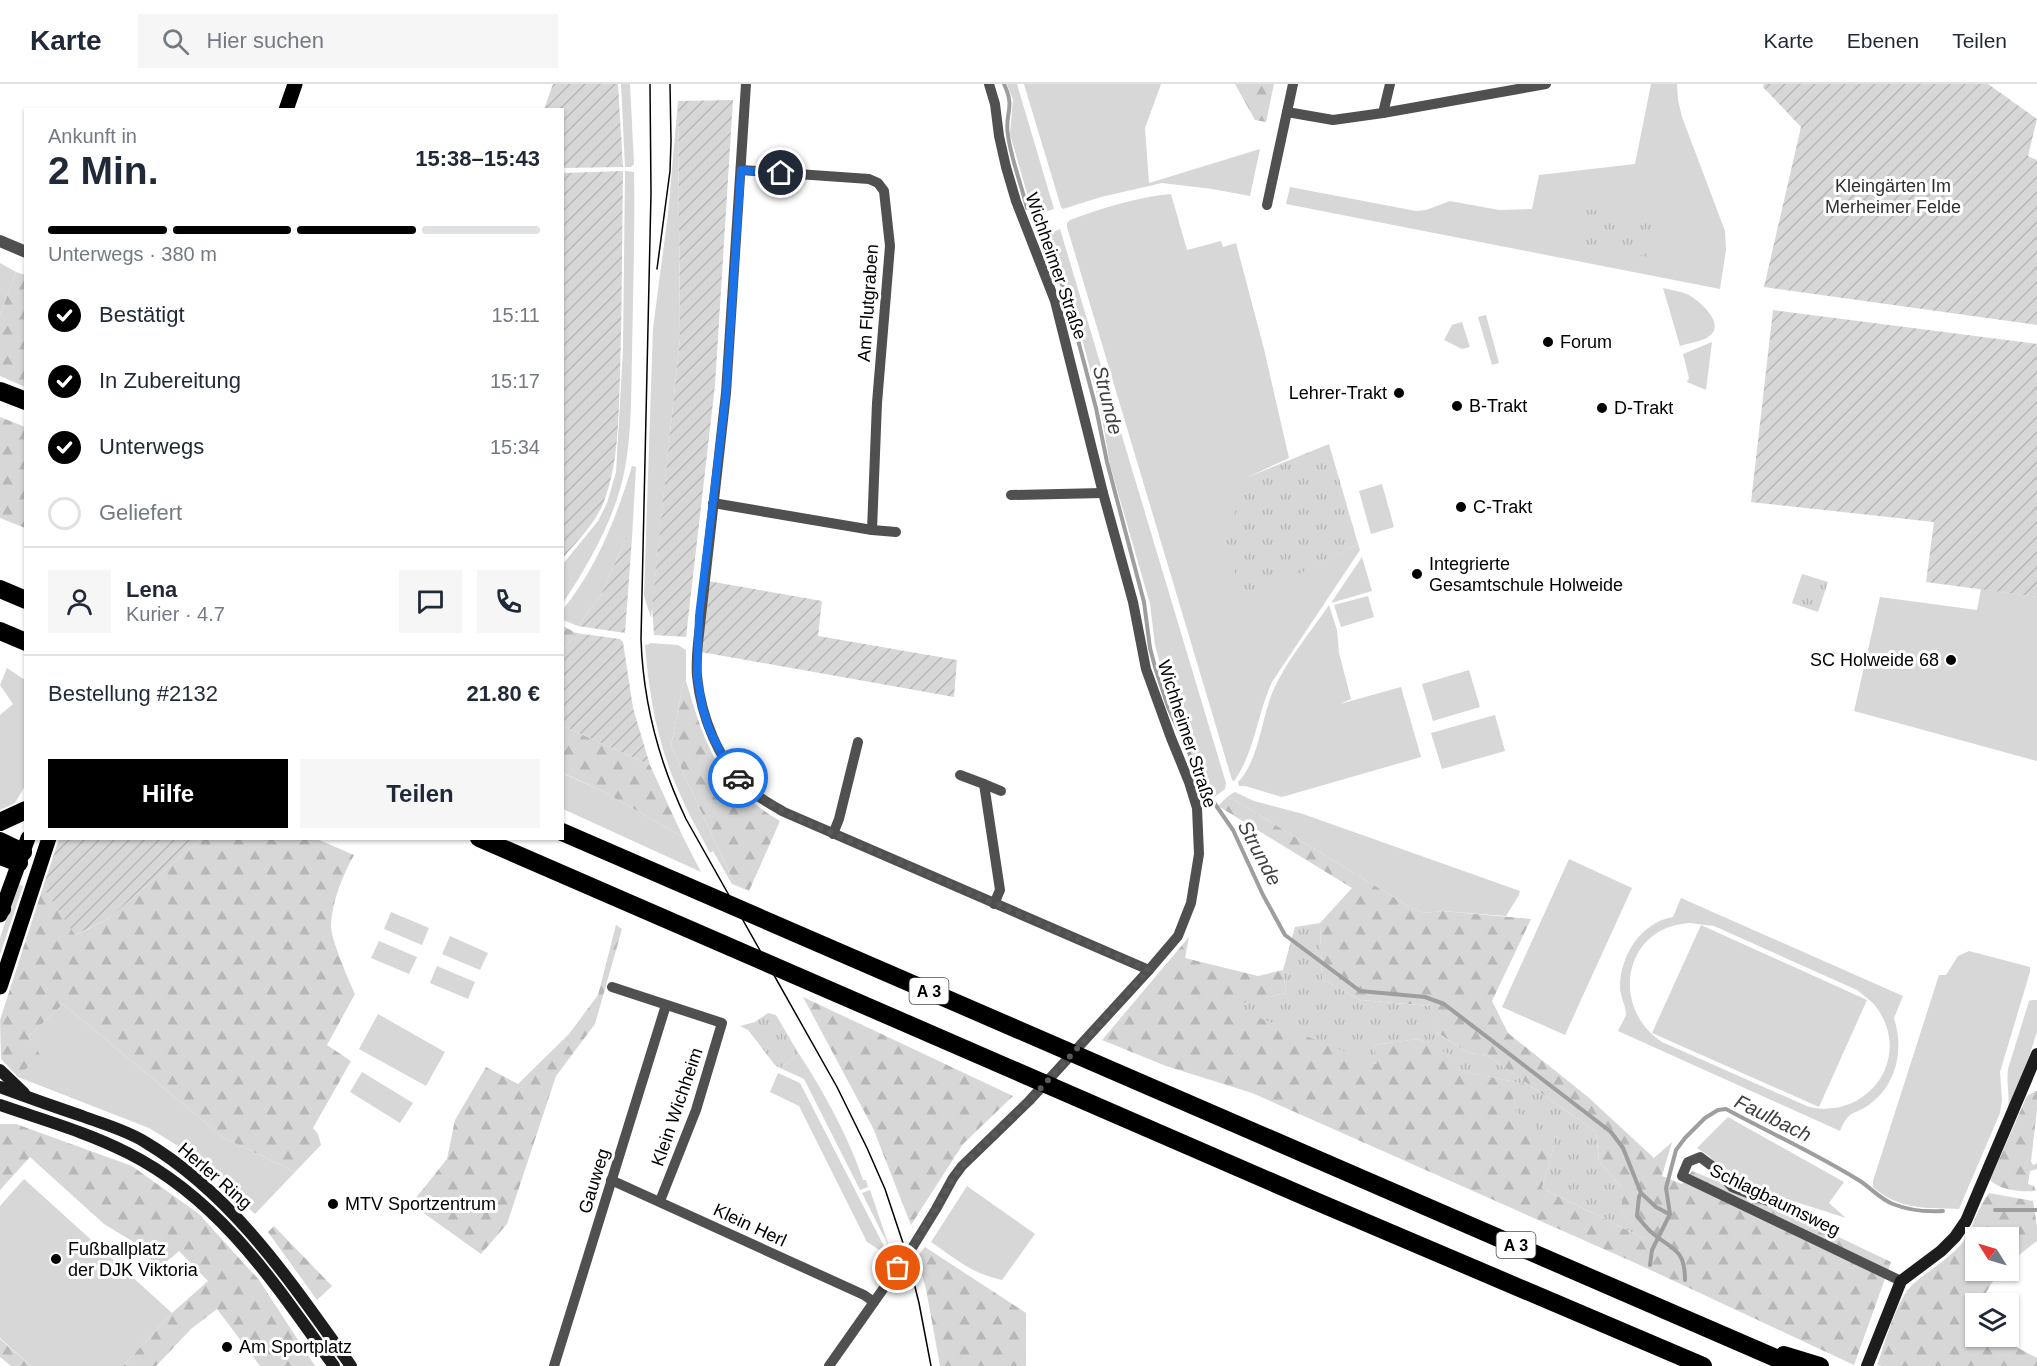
<!DOCTYPE html>
<html lang="de">
<meta charset="utf-8">
<style>
:root{--surface:#fff;--page:#f6f6f7;--text:#1f2937;--muted:#747a83;--line:#e0e1e3;--accent:#000}
body{margin:0;font-family:Helvetica,sans-serif;background:var(--page);color:var(--text);height:100vh;display:flex;flex-direction:column;font-size:22px;white-space:nowrap}
*{box-sizing:border-box;margin:0}
p{font-size:20px;color:var(--muted)}
.icon{flex:none;width:33px;height:33px;fill:none;stroke:currentColor;stroke-width:2;stroke-linecap:round;stroke-linejoin:round}
.map{position:relative;flex:1;overflow:hidden}
.details{position:absolute;left:24px;top:24px;width:540px;height:732px;display:flex;flex-direction:column;background:var(--surface);border-radius:0px;box-shadow:0 2px 4px #0004}
.details>*{flex:none}
.needle{width:39px;rotate:307deg}
.tools{position:absolute;left:1965px;top:1143px;display:grid;gap:12px}
.tools a{display:grid;place-items:center;width:54px;height:54px;border-radius:0px;background:var(--surface);box-shadow:0 2px 4px #0004;font-size:30px}
.pin{position:absolute;display:grid;place-items:center;width:51px;height:51px;color:#fff;margin:-26px;border:3px solid #fff;border-radius:50%;box-shadow:0 2px 6px #0007}
.courier{position:absolute;display:grid;place-items:center;width:60px;height:60px;margin:-30px;border:4px solid #1a73e8;border-radius:50%;background:#fff;color:#222;box-shadow:0 2px 8px #0007}
.head em{font-style:normal;font-weight:800}
.head div{display:flex;flex-direction:column-reverse}
.head{display:flex;align-items:center;justify-content:space-between;height:102px;padding:0 24px}
h1{font-size:39px;font-weight:800;line-height:45px}
.bar{display:grid;grid-template-columns:repeat(4,1fr);gap:9px 6px;align-content:center;height:72px;padding:0 24px}
.bar i{height:8px;border-radius:4px;background:var(--line)}
.bar .selected{background:var(--accent)}
.bar p{grid-column:span 4}
.line{display:flex;align-items:center;gap:15px;padding:0 24px;border-top:2px solid var(--line)}
.line div{flex:1}
.round{display:grid;place-items:center;flex:none;width:63px;height:63px;border-radius:0px;background:var(--page)}
ol{padding:0 24px;list-style:none}
li{display:flex;align-items:center;gap:18px;height:66px}
li p{margin-inline-start:auto}
li .icon{padding:6px;border-radius:50%;background:var(--accent);color:#fff;stroke-width:4}
li:last-child{color:var(--muted)}
li i{width:33px;height:33px;border:3px solid var(--line);border-radius:50%}
.primary-button{display:flex;gap:12px;margin-top:auto;padding:12px 24px}
.primary-button a{flex:1;height:69px;border-radius:0px;background:var(--accent);color:#fff;font-size:24px;font-weight:800;line-height:69px;text-align:center}
.primary-button a+a{background:var(--page);color:var(--text)}
header{display:flex;align-items:center;gap:36px;box-sizing:border-box;height:84px;padding:0 30px;background:var(--surface);border-bottom:2px solid var(--line)}
header strong{font-size:28px}
nav{display:flex;gap:33px;margin-inline-start:auto;font-size:21px}
.search{width:420px;height:54px;background:var(--page);display:flex;align-items:center;gap:15px;box-sizing:border-box;padding:0 21px;border-radius:0px;color:var(--muted);font-size:22px}
.map>svg:first-child{display:block}
</style>
<header>
<strong>Karte</strong>
<div class="search"><svg class="icon" aria-label="search" viewBox="0 0 24 24"><circle cx="10" cy="10" r="6"/><path d="M15 15l6 6"/></svg>Hier suchen</div>
<nav><a>Karte</a><a>Ebenen</a><a>Teilen</a></nav>
</header>
<div class="map">
<svg width="2037" height="1282" viewBox="0 0 2037 1282">
<defs>
<pattern id="forest-firs" width="22" height="20" patternUnits="userSpaceOnUse" patternTransform="scale(1.5)"><rect width="22" height="20" fill="#d7d7d7"/><path d="M5 1l3.5 6h-7zM16 11l3.5 6h-7z" fill="#b7b7b7"/></pattern>
<pattern id="park-tufts" width="24" height="20" patternUnits="userSpaceOnUse" patternTransform="scale(1.5)"><rect width="24" height="20" fill="#d7d7d7"/><path d="M3 7l-1-3M5 7V3M7 7l1-3M15 17l-1-3M17 17v-4M19 17l1-3" fill="none" stroke="#b7b7b7"/></pattern>
<pattern id="garden-furrows" width="10" height="10" patternUnits="userSpaceOnUse" patternTransform="scale(1.5)"><rect width="10" height="10" fill="#d7d7d7"/><path d="M-1 1l2-2M0 10L10 0M9 11l2-2" fill="none" stroke="#b7b7b7"/></pattern>
</defs>
<rect width="100%" height="100%" fill="#fff"/>
<g fill="#d7d7d7" fill-rule="evenodd">
<path d="M621,0H630L634,80L631,83H625Z"/>
<path d="M1007,0H1017L1054,125L1038,130L1032,127L1010,50L1013,16Z"/>
<path d="M1024,0H1161L1145,44L1149,99L1260,65L1250,112L1212,105L1162,99L1101,113L1063,125L1061,123Z"/>
<path d="M1651,0H1677L1678,16L1682,33L1725,147L1726,166L1720,205L1286,120L1290,103L1416,127L1426,126L1450,117L1499,126L1532,125L1539,91L1635,80Z"/>
<path d="M678,17L680,254L651,534L644,512L653,244L668,130Z"/>
<path d="M625,87L634,88C635,149 633,209 632,270C631,308 632,347 625,384C616,433 590,478 563,519V480L598,437L607,419L616,388L623,265Z"/>
<path d="M1171,110L1187,166L1221,157L1223,163L1236,159L1264,265L1289,374L1248,393L1245,516L1358,460L1360,466L1272,598C1257,630 1255,668 1234,697L1232,696L1067,143V139L1070,136C1103,124 1136,113 1171,110Z"/>
<path d="M1060,145L1226,699L1225,705L1213,714L1195,677L1171,621L1155,561L1150,520L1110,381L1100,322L1068,203L1047,160L1050,149Z"/>
<path d="M0,179L16,188L0,231Z"/>
<path d="M1663,204C1671,206 1679,207 1687,210C1699,216 1728,241 1708,253C1701,258 1688,259 1680,262Z"/>
<path d="M1486,231L1499,279L1492,281L1478,233Z"/>
<path d="M1462,238L1470,263L1462,265L1444,256L1452,241Z"/>
<path d="M1712,258L1706,306L1687,298L1689,294L1683,270Z"/>
<path d="M632,382L636,383L632,454H626L601,511L578,542L563,536L562,527C597,483 616,435 632,382Z"/>
<path d="M1382,400L1394,443L1371,450L1359,407Z"/>
<path d="M1362,473L1372,507L1331,519Z"/>
<path d="M1981,505L2037,513V677L1854,627L1880,513L1977,526Z"/>
<path d="M1368,512L1374,533L1341,543L1334,521Z"/>
<path d="M1329,521L1337,546L1339,569L1351,615L1340,620L1401,603L1421,673L1282,713L1245,702H1239L1238,698C1259,677 1261,635 1273,607C1286,577 1310,549 1329,521Z"/>
<path d="M650,559L678,561L686,566V597L683,600L671,662L734,799L749,807L732,800L713,767L710,769C700,749 688,730 680,710C658,663 649,612 645,561L650,560Z"/>
<path d="M7,584L25,596V702L15,719L0,726V631L13,620L0,601Z"/>
<path d="M1469,586L1480,623L1433,637L1422,600Z"/>
<path d="M1495,631L1505,667L1442,685L1431,649Z"/>
<path d="M562,689L602,707L683,753L701,788L563,725Z"/>
<path d="M1235,708L1254,717L1303,730L1520,807L1519,811L1506,832L1442,827L1424,829L1408,822L1228,712Z"/>
<path d="M1569,775L1632,804L1565,951L1502,923Z"/>
<path d="M18,800L23,802L0,871V854Z"/>
<path d="M1681,814L1903,912L1894,934C1904,965 1897,1000 1870,1020C1852,1033 1850,1024 1840,1047L1618,947C1620,942 1625,935 1626,930C1626,923 1620,911 1620,903C1620,872 1641,838 1673,833ZM1690,839L1714,842L1857,906C1864,912 1872,917 1877,924C1913,975 1867,1036 1809,1023L1662,958C1609,923 1624,842 1690,839Z"/>
<path d="M391,828L429,844L422,861L384,845Z"/>
<path d="M1701,841L1867,916L1819,1023L1652,949Z"/>
<path d="M450,852L488,869L480,886L442,870Z"/>
<path d="M379,857L417,873L409,890L371,874Z"/>
<path d="M1969,867L2030,883V888L2000,988L2002,1016L2000,1029L1959,1125C1926,1124 1899,1126 1873,1103V1097L1939,891H1946L1958,872Z"/>
<path d="M437,882L475,898L468,915L430,899Z"/>
<path d="M2032,916H2037V948L2028,976L2008,1025C2010,1011 2006,999 2008,985L2029,917Z"/>
<path d="M63,920L224,1054L295,1088L255,1130L191,1070L149,1044L18,993L39,971L29,952Z"/>
<path d="M378,930L445,968L426,1002L359,965Z"/>
<path d="M799,970C823,1006 850,1056 863,1096H866L868,1103L860,1106L804,995L780,984Z"/>
<path d="M362,988L413,1019L400,1039L350,1008Z"/>
<path d="M778,989L800,999L889,1172L867,1158L799,1022L770,1008Z"/>
<path d="M1728,1033L1844,1098L1829,1119L1846,1134L1734,1098L1709,1072L1697,1064Z"/>
<path d="M24,1095L172,1229L123,1282H31L0,1254V1122Z"/>
<path d="M967,1102L1035,1150L1002,1196C972,1190 956,1175 931,1158Z"/>
<path d="M870,1106L890,1165L862,1109Z"/>
</g>
<g fill="url(#forest-firs)">
<path d="M1235,0H1274L1266,38L1255,36Z"/>
<path d="M16,188L25,191V303L0,292V231Z"/>
<path d="M0,333L25,343V444L0,434Z"/>
<path d="M563,542L576,549L563,566Z"/>
<path d="M686,597C706,664 717,699 780,737L749,807L734,799L671,662L683,600Z"/>
<path d="M563,642L650,681L683,753L602,707L563,689Z"/>
<path d="M1228,712L1408,822L1424,829L1442,827L1531,835L1492,917L1508,949L1588,1013L1654,1074L1672,1058L1662,1092L1682,1100L1692,1087L1749,1110L1891,1178L1854,1281L1642,1182L1252,1009L1166,982L1102,956L1189,853L1185,874L1258,892L1283,886L1286,909L1265,914L1376,980L1374,961L1418,955L1464,977L1458,986L1525,1000L1555,1058L1542,1104L1645,1155L1622,1129V1104L1599,1077L1596,1048L1487,971L1468,969L1435,947L1430,922L1360,916L1322,895L1320,839L1352,804L1218,722Z"/>
<path d="M201,755H317L354,771C343,791 332,817 331,841C330,853 349,897 355,910L327,961L351,977L313,1044L318,1050L321,1061L295,1088L224,1054L63,920L29,952L40,971L18,993L1,975L0,936L43,803L76,851L108,835Z"/>
<path d="M616,841L622,845L595,940L556,992L507,1140L481,1170L411,1120L447,1075L455,1036L486,983L518,1000L569,950L598,911Z"/>
<path d="M803,913L1013,1012L963,1060L911,1141L873,1044Z"/>
<path d="M2035,1007H2037V1026L2031,1077L2033,1081L2037,1079V1085L2030,1087L2028,1100L2034,1102L2036,1107C2022,1108 2001,1107 1990,1096L2027,1012Z"/>
<path d="M0,1040H16L132,1082L199,1130L259,1196L315,1282H260L217,1225L191,1245L156,1282H123L172,1229L208,1197L179,1167L159,1184L132,1157L104,1140L30,1073L0,1106Z"/>
<path d="M1989,1109L2033,1117L2037,1143V1157L2009,1179L2008,1154H1976V1186L1999,1187L1980,1219L1976,1220L1975,1228L1971,1237L1975,1240L1976,1252L1998,1253L2037,1274V1282H1882L1877,1281C1885,1259 1897,1214 1913,1200C1929,1186 1949,1175 1963,1158C1974,1143 1978,1122 1989,1109Z"/>
<path d="M274,1142L332,1202L317,1216L268,1148Z"/>
<path d="M925,1163L1026,1229V1282H940L926,1205L917,1173Z"/>
<path d="M0,1255L31,1282H11L0,1273Z"/>
</g>
<g fill="url(#park-tufts)">
<path d="M1582,124L1652,135L1648,173L1575,159Z"/>
<path d="M1329,360L1358,460L1245,517L1224,458L1248,393Z"/>
<path d="M1802,490L1828,498L1818,528L1792,519Z"/>
<path d="M1320,839L1322,895L1360,916L1430,922L1436,948L1468,969L1487,971L1596,1048L1599,1077L1622,1104V1129L1647,1156L1542,1104L1555,1058L1508,1021L1525,1000L1457,986L1463,977L1418,955L1374,961L1377,980L1229,922L1286,909L1283,886L1295,843Z"/>
<path d="M768,929L776,931L799,970L780,984L775,981L748,946L740,942L755,938Z"/>
</g>
<g fill="url(#garden-furrows)">
<path d="M553,0H618L623,83L563,84L562,26L544,25Z"/>
<path d="M1764,0H1988L2037,35L2028,72L2037,76V241L1764,203L1801,43L1763,3Z"/>
<path d="M733,16L715,301L686,553L654,551L652,522L680,254L678,17Z"/>
<path d="M623,87C622,156 622,225 620,293C618,336 619,380 603,420C594,441 577,457 563,474V89Z"/>
<path d="M1773,226L2037,260V513L1926,498L1934,438L1751,418Z"/>
<path d="M626,454H632L625,549L578,542L601,511Z"/>
<path d="M708,497L822,517L818,552L957,576L954,613L701,568Z"/>
<path d="M576,549L620,555L623,558L633,624L650,681L563,642V566Z"/>
<path d="M59,755V754L201,755L108,835L75,851L43,803Z"/>
</g>
<g fill="none" stroke-linecap="round" stroke-linejoin="round">
<g stroke="#9e9e9e" stroke-width="4">
<path d="M1004,0C1016,25 1004,29 1008,51C1011,75 1021,99 1027,124"/>
<path d="M1045,165L1065,207L1096,324L1107,378L1144,518L1150,564L1155,583L1168,623L1208,710L1233,746L1263,811L1285,851L1360,907L1425,913L1444,920L1611,1048L1623,1064L1641,1109L1639,1113L1637,1132C1641,1137 1646,1143 1650,1147C1671,1166 1685,1163 1685,1196"/>
<path d="M1641,1109L1656,1123L1669,1130"/>
<path d="M1995,1126H2037"/>
<path d="M1650,1181L1652,1166L1670,1130L1666,1104L1676,1066L1685,1054L1705,1034L1718,1026L1726,1025C1770,1049 1817,1070 1860,1097C1871,1104 1880,1115 1893,1120C1910,1127 1925,1128 1943,1127"/>
</g>
<g stroke="#505050" stroke-width="10">
<path d="M746,0L726,309L698,559C697,570 696,581 697,592C701,632 718,677 749,705C759,714 772,721 784,728L1149,886"/>
<path d="M1287,28L1333,36L1383,29L1546,0"/>
<path d="M1383,29L1390,0"/>
<path d="M1267,121L1293,0"/>
<path d="M1011,411L1103,409"/>
<path d="M713,419L872,446L877,319L890,162L884,107L878,99L869,95L741,86"/>
<path d="M872,446L896,448"/>
<path d="M960,691L984,700L1000,806L994,820"/>
<path d="M984,700L1001,707"/>
<path d="M833,750L839,735L858,658"/>
<path d="M612,903L722,939L696,1026L660,1117"/>
<path d="M611,1096L864,1211L874,1218"/>
<path d="M1817,1136L1732,1103L1716,1085L1700,1073L1688,1078L1682,1092L1901,1197"/>
<path d="M554,1282L666,921"/>
<path d="M829,1282L912,1164L936,1125L953,1094L962,1082L1029,1017L1149,886L1178,852L1191,819L1199,770L1197,724L1189,698L1171,654L1146,585L1133,518L1103,409L1055,217L1016,117L1006,83L999,52L995,20L989,0"/>
</g>
<path stroke="#505050" stroke-width="12" d="M0,157L26,168"/>
<g stroke="#1d1d1d" stroke-width="12">
<path d="M0,986L24,1009"/>
<path d="M0,1003C27,1013 55,1023 82,1032C103,1040 126,1046 145,1058C234,1111 292,1200 351,1282"/>
<path d="M0,1021C43,1036 87,1048 128,1069C221,1116 275,1200 334,1282"/>
<path d="M1867,1282L1901,1197L1941,1167L1955,1153L1966,1137L2037,970"/>
</g>
<g stroke="#000" stroke-width="15">
<path d="M286,26L295,0"/>
<path d="M0,831L28,754"/>
<path d="M0,903L49,754"/>
</g>
<g stroke="#000" stroke-width="18">
<path d="M0,307L26,317"/>
<path d="M0,505L26,516"/>
<path d="M0,547L26,558"/>
<path d="M0,738L26,726"/>
<path d="M562,748L1794,1282"/>
<path d="M479,754L1313,1116L1703,1282"/>
<path d="M0,757L23,768"/>
<path d="M0,772L19,779"/>
<path d="M0,818L2,825"/>
<path d="M1784,1271L1820,1282"/>
</g>
<g stroke="#000" stroke-width="1.5">
<path d="M650,0L651,109L641,555C643,618 659,678 686,735L837,1003L867,1064L885,1105L907,1171L919,1219L931,1282"/>
<path d="M657,185L670,87L671,57L670,0"/>
</g>
</g>
<g fill="none" stroke-linecap="round" stroke-linejoin="round">
<path stroke="#595959" stroke-width="6" stroke-dasharray="0 10.8" d="M738,694L749,705L784,728L1149,886L1029,1017L962,1082L953,1094L936,1125L898,1184"/>
<path stroke="#1a73e8" stroke-width="8" d="M738,694L724,675L709,645L702,622L697,591L699,532L726,309L741,86L781,89"/>
</g>
<g fill="#000" stroke="#fff" stroke-width="2">
<circle cx="1548" cy="258" r="6"/>
<circle cx="1399" cy="309" r="6"/>
<circle cx="1457" cy="322" r="6"/>
<circle cx="1602" cy="324" r="6"/>
<circle cx="1461" cy="423" r="6"/>
<circle cx="1417" cy="490" r="6"/>
<circle cx="1951" cy="576" r="6"/>
<circle cx="333" cy="1120" r="6"/>
<circle cx="56" cy="1175" r="6"/>
<circle cx="227" cy="1263" r="6"/>
</g>
<g text-anchor="middle" stroke-width="6" stroke-linejoin="round" paint-order="stroke">
<g fill="#fff" stroke="#4c4c4c" stroke-width="1.5">
<rect x="909.5" y="894" width="39" height="26" rx="4.5"/>
<rect x="1496.5" y="1148" width="39" height="26" rx="4.5"/>
</g>
<g font-size="16" font-weight="bold" fill="#000">
<text x="929" y="913">A 3</text>
<text x="1516" y="1167">A 3</text>
</g>
<g font-size="18" fill="#2e2e2e" stroke="#fff">
<text x="1893" y="108">Kleingärten Im<tspan x="1893" dy="21">Merheimer Felde</tspan></text>
</g>
<g font-size="18" fill="#000" stroke="#fff">
<text transform="translate(1056 182) rotate(71)" y="6">Wichheimer Straße</text>
<text transform="translate(868 219) rotate(-86)" y="6">Am Flutgraben</text>
<text transform="translate(1187 650) rotate(72)" y="6">Wichheimer Straße</text>
<text transform="translate(677 1023) rotate(-71)" y="6">Klein Wichheim</text>
<text transform="translate(215 1092) rotate(41)" y="6">Herler Ring</text>
<text transform="translate(594 1097) rotate(-73)" y="6">Gauweg</text>
<text transform="translate(1775 1116) rotate(26)" y="6">Schlagbaumsweg</text>
<text transform="translate(750 1141) rotate(25)" y="6">Klein Herl</text>
</g>
<g font-size="18" fill="#000" stroke="#fff" text-anchor="start">
<text x="1560" y="264">Forum</text>
<text x="1387" y="315" text-anchor="end">Lehrer-Trakt</text>
<text x="1469" y="328">B-Trakt</text>
<text x="1614" y="330">D-Trakt</text>
<text x="1473" y="429">C-Trakt</text>
<text x="1429" y="486">Integrierte<tspan x="1429" dy="21">Gesamtschule Holweide</tspan></text>
<text x="1939" y="582" text-anchor="end">SC Holweide 68</text>
<text x="345" y="1126">MTV Sportzentrum</text>
<text x="68" y="1171">Fußballplatz<tspan x="68" dy="21">der DJK Viktoria</tspan></text>
<text x="239" y="1269">Am Sportplatz</text>
</g>
<g font-size="20" font-style="italic" fill="#3f3f3f" stroke="#fff">
<text transform="translate(1108 316) rotate(76)" y="7">Strunde</text>
<text transform="translate(1260 769) rotate(62)" y="7">Strunde</text>
<text transform="translate(1773 1034) rotate(26)" y="7">Faulbach</text>
</g>
</g>
</svg>
<div class="tools">
<a><svg class="needle" viewBox="-14 -14 28 28"><path d="M0-13l5 13h-10z" fill="#e53935"/><path d="M0 13l5-13h-10z" fill="#747a83"/></svg></a>
<a><svg class="icon" aria-label="layers" viewBox="0 0 24 24"><path d="M12 4l9 5-9 5-9-5zM3 14l9 5 9-5"/></svg></a>
</div>
<div class="pin" style="left:898px;top:1184px;background:#ea580c"><svg class="icon" aria-label="bag" viewBox="0 0 24 24"><path d="M5 8h14l-1 12H6zM9 8a3 3 0 0 1 6 0"/></svg></div>
<div class="pin" style="left:781px;top:89px;background:#1f2937"><svg class="icon" aria-label="home" viewBox="0 0 24 24"><path d="M3 11l9-7 9 7M6 9v11h12V9"/></svg></div>
<div class="courier" style="left:738px;top:694px"><svg class="icon" aria-label="car" viewBox="0 0 24 24"><path d="M5 17H2v-5l4-1 3-4h7l3 4 3 1v5h-3M9 17h6M6 11h13"/><circle cx="7" cy="17" r="2"/><circle cx="17" cy="17" r="2"/></svg></div>
<section class="details">
<div class="head"><div><h1>2 Min.</h1><p>Ankunft in</p></div><em>15:38–15:43</em></div>
<div class="bar"><i class="selected"></i><i class="selected"></i><i class="selected"></i><i></i><p>Unterwegs · 380 m</p></div>
<ol>
<li><svg class="icon" aria-label="check" viewBox="0 0 24 24"><path d="M5 12l5 5 9-10"/></svg>Bestätigt<p>15:11</p></li>
<li><svg class="icon" aria-label="check" viewBox="0 0 24 24"><path d="M5 12l5 5 9-10"/></svg>In Zubereitung<p>15:17</p></li>
<li><svg class="icon" aria-label="check" viewBox="0 0 24 24"><path d="M5 12l5 5 9-10"/></svg>Unterwegs<p>15:34</p></li>
<li><i></i>Geliefert</li>
</ol>
<div class="line" style="height:108px"><a class="round"><svg class="icon" aria-label="person" viewBox="0 0 24 24"><circle cx="12" cy="8" r="4"/><path d="M4 21q1-7 8-7t8 7"/></svg></a><div><b>Lena</b><p>Kurier · 4.7</p></div><a class="round"><svg class="icon" aria-label="chat" viewBox="0 0 24 24"><path d="M4 5h16v11H9l-5 4z"/></svg></a><a class="round"><svg class="icon" aria-label="phone" viewBox="0 0 24 24"><path d="M5 4h4l2 5-3 2q2 4 5 5l2-3 5 2v4C11 20 4 13 5 4z"/></svg></a></div>
<div class="line" style="height:78px"><div>Bestellung #2132</div><b>21.80 €</b></div>
<div class="primary-button"><a>Hilfe</a><a>Teilen</a></div>
</section>
</div>
